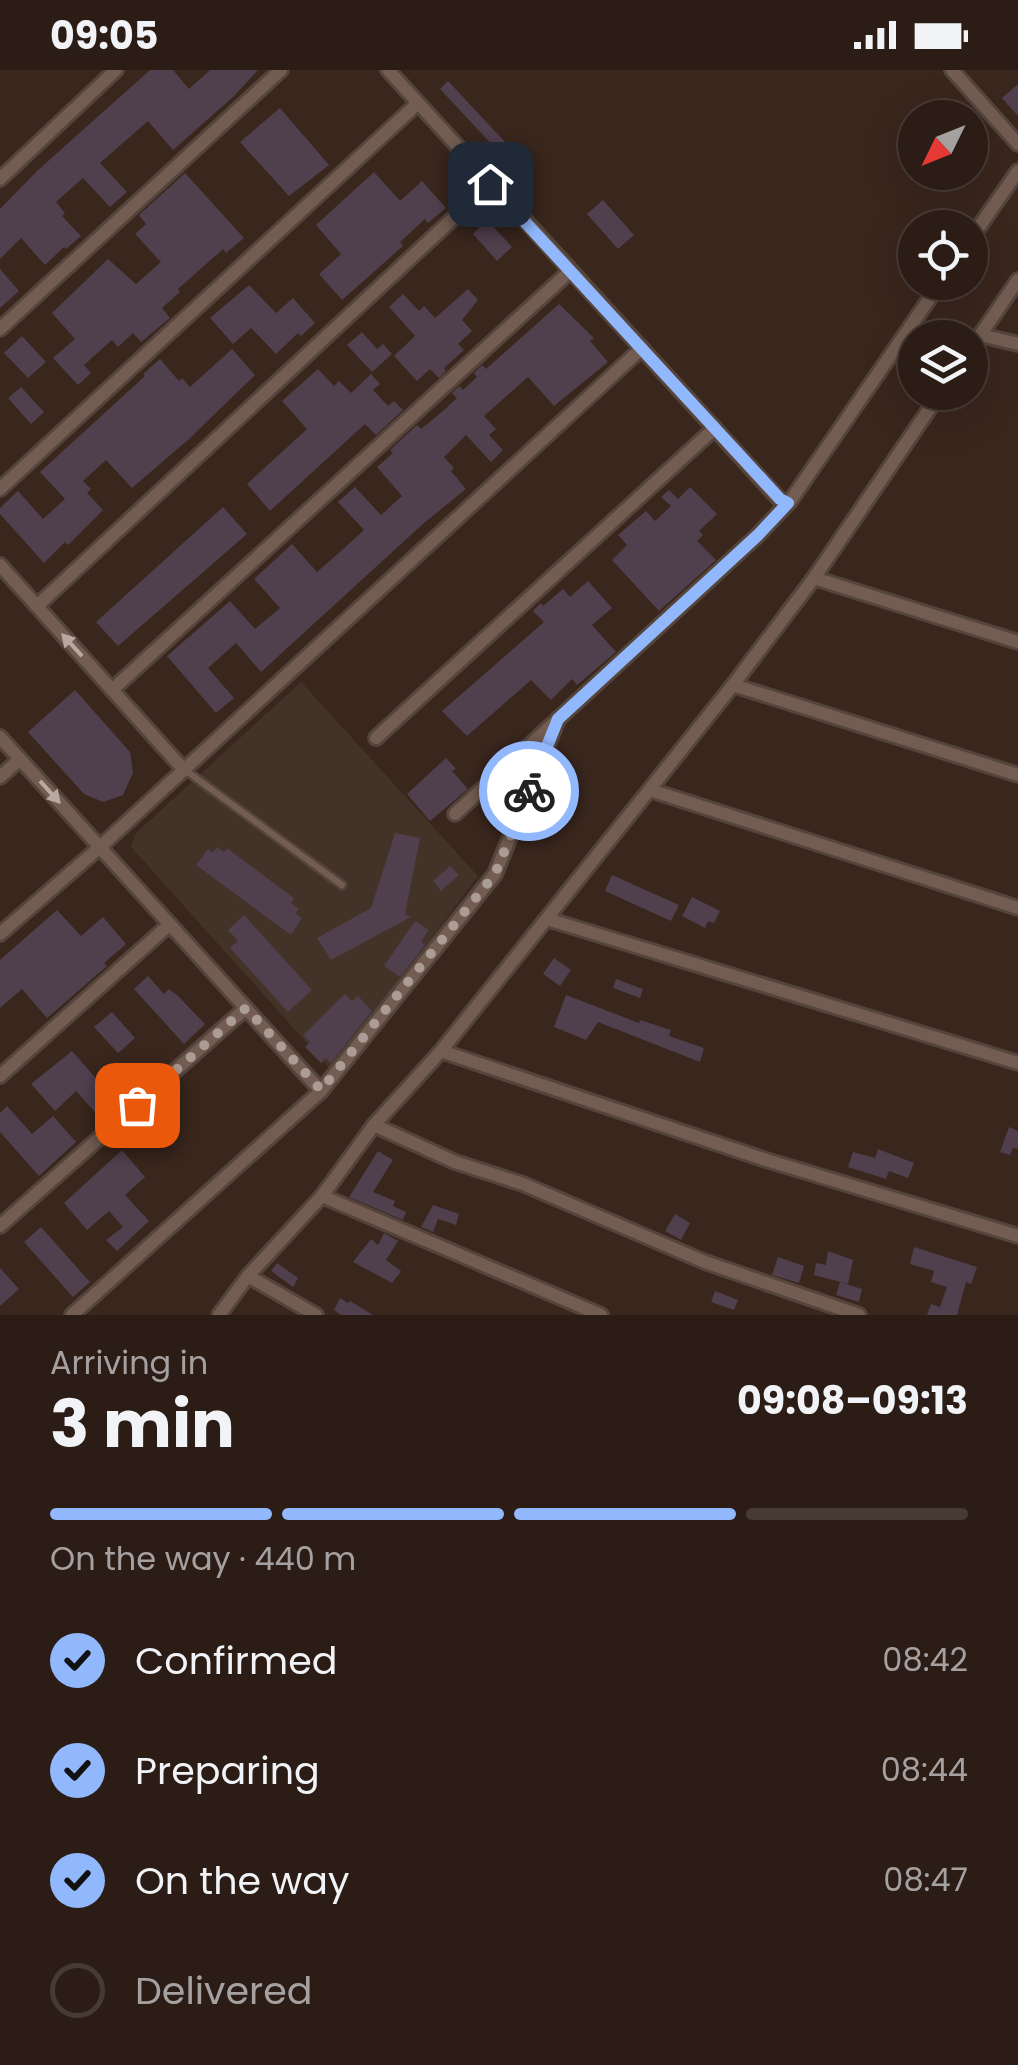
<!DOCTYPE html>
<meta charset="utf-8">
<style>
:root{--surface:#2b1c16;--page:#33251f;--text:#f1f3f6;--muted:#a6a1a1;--line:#473a35;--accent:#91b8fd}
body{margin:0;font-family:Poppins,sans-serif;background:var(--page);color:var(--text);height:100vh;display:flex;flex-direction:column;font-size:38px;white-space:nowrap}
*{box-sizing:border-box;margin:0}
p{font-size:32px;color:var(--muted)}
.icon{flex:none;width:55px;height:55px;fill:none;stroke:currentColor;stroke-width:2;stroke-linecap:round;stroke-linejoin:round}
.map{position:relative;height:1245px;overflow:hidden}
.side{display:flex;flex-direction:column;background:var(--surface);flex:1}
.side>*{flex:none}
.needle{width:65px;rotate:227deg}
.buttons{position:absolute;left:898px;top:30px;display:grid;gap:20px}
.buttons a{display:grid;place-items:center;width:90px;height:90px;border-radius:50%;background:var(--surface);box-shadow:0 10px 40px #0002,0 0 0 2px var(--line);font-size:50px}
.pin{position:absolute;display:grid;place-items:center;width:85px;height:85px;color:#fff;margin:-42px;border-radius:20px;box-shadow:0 5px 15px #0006}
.courier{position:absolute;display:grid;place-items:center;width:100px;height:100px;margin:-50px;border:8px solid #91b8fd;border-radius:50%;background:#fff;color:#222;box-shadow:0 2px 12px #0007}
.head em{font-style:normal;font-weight:700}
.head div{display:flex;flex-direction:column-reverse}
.head{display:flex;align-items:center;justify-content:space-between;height:170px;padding:0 50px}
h1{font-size:65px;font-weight:700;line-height:75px}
.bar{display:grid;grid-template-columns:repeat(4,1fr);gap:15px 10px;align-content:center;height:120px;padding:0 50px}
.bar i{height:12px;border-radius:8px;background:var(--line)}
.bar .current{background:var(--accent)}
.bar p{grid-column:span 4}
ol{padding:0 50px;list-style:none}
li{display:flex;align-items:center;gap:30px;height:110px}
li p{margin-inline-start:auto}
li .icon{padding:10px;border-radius:50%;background:var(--accent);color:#111;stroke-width:4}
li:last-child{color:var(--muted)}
li i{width:55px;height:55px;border:5px solid var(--line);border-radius:50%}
.status{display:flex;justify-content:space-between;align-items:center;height:70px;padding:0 50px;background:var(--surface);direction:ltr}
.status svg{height:28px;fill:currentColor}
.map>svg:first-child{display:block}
</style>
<div class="status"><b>09:05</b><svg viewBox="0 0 49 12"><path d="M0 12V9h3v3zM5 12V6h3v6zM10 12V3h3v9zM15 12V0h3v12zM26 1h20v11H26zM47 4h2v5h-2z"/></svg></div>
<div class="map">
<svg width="1018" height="1245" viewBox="0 0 1018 1245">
<rect width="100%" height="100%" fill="#39261d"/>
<path fill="#423228" d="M301,612L478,806L332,1001L131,777L136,763Z"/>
<g fill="#503f4d">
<path d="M150,0H173L189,19L210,0H258L233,27L173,80L148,51L100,93L127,122L110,137L83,108L56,132L65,143L62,146L81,166L66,179L64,177L45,195L21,168L0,189V139L37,101Z"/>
<path d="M448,11L506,73L498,81L440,19Z"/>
<path d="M1018,14V46L1002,28Z"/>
<path d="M280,38L329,95L289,126L240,72Z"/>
<path d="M374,102L400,131L422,111L446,138L428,153L425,149L400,172L403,176L342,230L319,204L341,184L316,155Z"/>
<path d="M185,103L244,168L226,183L223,179L178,219L180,222L162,238L170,248L141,272L133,263L118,277L112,270L84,295L91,303L78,315L53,288L75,269L52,243L108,189L136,214L161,192L135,164L146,154L139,145Z"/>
<path d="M603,130L634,165L618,179L587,144Z"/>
<path d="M487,150L512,177L497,191L473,164Z"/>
<path d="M0,199L19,221L0,238Z"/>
<path d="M249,215L276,243L293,228L315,253L301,266L298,263L276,284L251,258L233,274L210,248Z"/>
<path d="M468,219L478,230L462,250L472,261L458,274L464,280L444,298L446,301L439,308L430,299L417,311L394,286L415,266L389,237L403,224L419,241L424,236L435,248Z"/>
<path d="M559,234L594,268L590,271L608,292L554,336L528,307L484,346L496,359L489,365L503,380L491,392L466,365L444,387L454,398L451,401L466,419L424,453L261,602L236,573L208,598L234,628L216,643L167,586L230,531L255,559L280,538L254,509L292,474L317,502L342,480L364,460L338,432L355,417L381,445L402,426L377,397L393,383L390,380L417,355L421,359L443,341L457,328L452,323L459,316L463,320L477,307L474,303L482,295L486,299Z"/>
<path d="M362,262L377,279L383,274L392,284L372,302L347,275Z"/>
<path d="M22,266L46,292L28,308L4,283Z"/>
<path d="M232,279L255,305L189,369L132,418L106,390L83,411L91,419L87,423L103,440L68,475L65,472L44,493L0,444V438L18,421L43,449L65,429L40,402L145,306L143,304L160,289L179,311L182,308L190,317Z"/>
<path d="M318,299L334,316L339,311L351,323L371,304L380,314L373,320L388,336L394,331L403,340L376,365L365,354L270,441L247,414L307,359L282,331Z"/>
<path d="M21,317L44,342L31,354L8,328Z"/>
<path d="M690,417L717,444L699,461L703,465L697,471L716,490L659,541L612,490L627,475L618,465L646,441L655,451L671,436L661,427L669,420L678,429Z"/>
<path d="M223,437L247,464L118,576L96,552Z"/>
<path d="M588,511L612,538L592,555L616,582L577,615L572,609L551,630L531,610L467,666L442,641L544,552L533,541L541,533L543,536L563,519L570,527Z"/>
<path d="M75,620L130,682L133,703L123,725L103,732L84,724L28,662Z"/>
<path d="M446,688L456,699L452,701L468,719L430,751L407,724Z"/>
<path d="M395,763L420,768L405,844L411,847L331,890L317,868L371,838Z"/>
<path d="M217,777L224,782L227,778L294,828L291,833L299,839L295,843L302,848L291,865L196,795L208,779L213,783Z"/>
<path d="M450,796L459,805L441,821L433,811Z"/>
<path d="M612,805L679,835L671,851L605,821Z"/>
<path d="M692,827L720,841L714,853L708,851L705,858L682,846Z"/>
<path d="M57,840L81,866L103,847L126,874L104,893L107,896L47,948L22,919L0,938V890Z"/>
<path d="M244,845L312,920L288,942L230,878L238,871L228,860Z"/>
<path d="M415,851L429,860L421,872L425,875L400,907L384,896Z"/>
<path d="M554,888L571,900L560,916L543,904Z"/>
<path d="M148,906L164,924L169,919L178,926L205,954L184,974L134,919Z"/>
<path d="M616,909L643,919L640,928L613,918Z"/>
<path d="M345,924L352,931L358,926L372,941L331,993L326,988L321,993L305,977L310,972L303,965Z"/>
<path d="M566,925L639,953L640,950L671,960L669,966L704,978L700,992L598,952L586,970L554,957Z"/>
<path d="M112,942L135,968L118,983L94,957Z"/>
<path d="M72,981L120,1036L103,1051L76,1021L55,1041L31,1014Z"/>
<path d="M7,1036L32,1064L53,1046L76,1072L39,1106L0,1062V1043Z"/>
<path d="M1009,1057L1018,1061V1079L1013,1078L1010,1085L1000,1082Z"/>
<path d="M878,1079L914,1093L908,1108L889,1101L886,1109L848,1097L853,1082L875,1088Z"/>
<path d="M122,1080L145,1107L125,1125L149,1151L117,1181L106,1170L123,1157L109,1141L87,1160L64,1133Z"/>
<path d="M378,1081L393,1090L373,1122L395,1131L393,1136L406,1142L403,1150L349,1127Z"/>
<path d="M433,1135L459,1144L456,1155L438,1149L433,1162L421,1157Z"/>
<path d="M675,1144L690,1153L681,1170L665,1161Z"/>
<path d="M41,1157L90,1212L73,1227L24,1172Z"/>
<path d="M384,1163L398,1171L386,1190L401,1201L392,1213L353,1192L371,1169L378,1175Z"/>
<path d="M914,1177L977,1197L971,1214L966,1212L957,1245H927L931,1234L940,1237L947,1217L931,1212L934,1201L910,1194Z"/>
<path d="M828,1181L853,1190L848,1214L814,1205L816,1193L826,1195Z"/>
<path d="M778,1187L804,1196L799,1213L772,1205Z"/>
<path d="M277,1193L298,1208L293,1217L271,1201Z"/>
<path d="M0,1198L19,1219L0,1236Z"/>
<path d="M840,1212L862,1219L859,1232L836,1225Z"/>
<path d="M715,1221L738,1230L734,1240L711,1232Z"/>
<path d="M340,1228L348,1233L350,1231L373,1245H341L334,1240Z"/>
</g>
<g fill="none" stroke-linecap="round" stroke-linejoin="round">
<defs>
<path id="service" d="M185,700L342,815"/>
<g id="minor">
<path d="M388,0L779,429L788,433"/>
<path d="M952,0L1018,74"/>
<path d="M0,109L116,0"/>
<path d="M970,170L1018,101"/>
<path d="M0,259L281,0"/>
<path d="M980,265L1018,274"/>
<path d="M970,280L1018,210"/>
<path d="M0,419L417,34"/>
<path d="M0,495L184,700"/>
<path d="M814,508L1018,572"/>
<path d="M37,536L490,114"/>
<path d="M733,615L1018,705"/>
<path d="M112,620L569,202"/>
<path d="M0,667L321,1021"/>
<path d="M376,668L715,358"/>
<path d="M0,707L20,689"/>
<path d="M650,720L1018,838"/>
<path d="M455,744L758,465L791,430L941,212"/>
<path d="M547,849L1018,993"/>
<path d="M0,864L100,777L642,278"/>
<path d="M441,981L763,1089L1018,1166"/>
<path d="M0,1006L170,854"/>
<path d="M374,1055L455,1092L523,1114L705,1192L859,1245"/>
<path d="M322,1126L601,1245"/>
<path d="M0,1156L246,938"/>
<path d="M248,1206L316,1245"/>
<path d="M72,1245L321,1021L495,804L558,649"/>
<path d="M219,1245L248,1206L322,1126L374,1055L441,981L733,615L814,508L941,322"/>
</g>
</defs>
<use href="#service" stroke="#54443c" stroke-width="11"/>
<use href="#minor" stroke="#54443c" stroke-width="18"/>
<use href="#service" stroke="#735d52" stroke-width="6"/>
<use href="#minor" stroke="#735d52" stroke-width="12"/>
</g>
<defs><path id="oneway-solid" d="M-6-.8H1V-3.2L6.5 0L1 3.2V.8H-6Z" transform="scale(2.5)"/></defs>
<g fill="#baa9a1">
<use href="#oneway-solid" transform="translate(72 575) rotate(-132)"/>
<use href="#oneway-solid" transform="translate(50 722) rotate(48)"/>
</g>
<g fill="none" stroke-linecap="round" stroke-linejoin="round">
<path stroke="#ab9c95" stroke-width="10" stroke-dasharray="0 18" d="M137,1035L246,938L321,1020L495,804L529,721"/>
<path stroke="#91b8fd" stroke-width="12" d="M490,114L780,429L788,433L758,465L558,649L529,721"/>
</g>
</svg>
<div class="buttons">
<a><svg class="needle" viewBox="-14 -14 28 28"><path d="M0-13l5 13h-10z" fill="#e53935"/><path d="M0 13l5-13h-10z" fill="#a6a1a1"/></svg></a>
<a><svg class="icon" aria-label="locate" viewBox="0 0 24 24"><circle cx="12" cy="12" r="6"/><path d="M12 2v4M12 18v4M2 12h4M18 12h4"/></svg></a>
<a><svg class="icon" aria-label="layers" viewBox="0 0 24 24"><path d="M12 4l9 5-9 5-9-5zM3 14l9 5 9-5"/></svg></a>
</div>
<div class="pin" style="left:137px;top:1035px;background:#ea580c"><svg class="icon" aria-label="bag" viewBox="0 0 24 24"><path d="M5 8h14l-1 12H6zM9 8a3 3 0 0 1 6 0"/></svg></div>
<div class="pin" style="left:490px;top:114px;background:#1f2937"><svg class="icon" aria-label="home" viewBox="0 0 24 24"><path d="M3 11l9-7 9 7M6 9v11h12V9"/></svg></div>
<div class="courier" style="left:529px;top:721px"><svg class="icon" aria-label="bike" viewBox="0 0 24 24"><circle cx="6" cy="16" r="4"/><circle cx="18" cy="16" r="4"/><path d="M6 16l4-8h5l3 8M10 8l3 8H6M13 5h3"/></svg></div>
</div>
<section class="side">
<div class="head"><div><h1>3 min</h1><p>Arriving in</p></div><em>09:08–09:13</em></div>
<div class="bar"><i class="current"></i><i class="current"></i><i class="current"></i><i></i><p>On the way · 440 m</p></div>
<ol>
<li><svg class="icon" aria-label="check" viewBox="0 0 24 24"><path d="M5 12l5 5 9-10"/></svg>Confirmed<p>08:42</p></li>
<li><svg class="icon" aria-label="check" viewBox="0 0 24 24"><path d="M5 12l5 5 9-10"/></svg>Preparing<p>08:44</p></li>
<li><svg class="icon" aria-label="check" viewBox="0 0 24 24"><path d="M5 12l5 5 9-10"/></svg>On the way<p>08:47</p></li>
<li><i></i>Delivered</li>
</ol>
</section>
